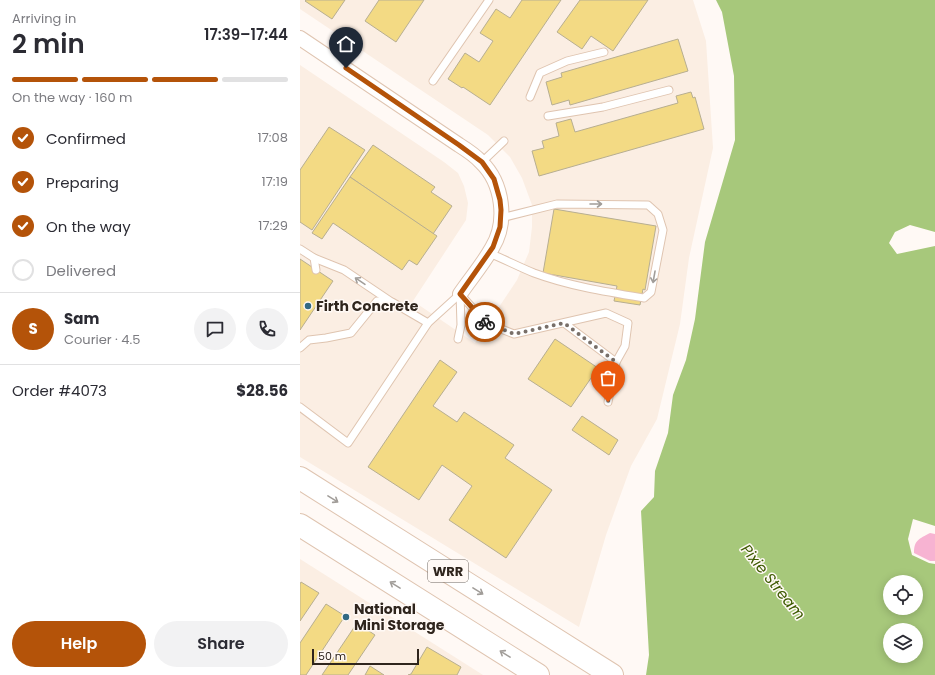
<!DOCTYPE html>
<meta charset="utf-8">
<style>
:root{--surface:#fff;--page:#f2f2f3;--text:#2b2b33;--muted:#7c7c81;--line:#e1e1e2;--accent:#b45309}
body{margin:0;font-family:Poppins,sans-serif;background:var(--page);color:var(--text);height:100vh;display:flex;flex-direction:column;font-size:15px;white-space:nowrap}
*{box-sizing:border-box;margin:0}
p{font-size:13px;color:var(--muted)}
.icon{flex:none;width:22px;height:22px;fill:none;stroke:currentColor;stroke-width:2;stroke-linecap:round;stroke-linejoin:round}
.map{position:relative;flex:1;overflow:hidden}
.sheet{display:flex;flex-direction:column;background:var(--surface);width:300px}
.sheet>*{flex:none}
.fabs{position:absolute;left:583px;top:575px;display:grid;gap:8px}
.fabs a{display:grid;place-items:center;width:40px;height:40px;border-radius:50%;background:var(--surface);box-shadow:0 2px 10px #0003;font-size:20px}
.scale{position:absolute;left:12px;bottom:10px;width:107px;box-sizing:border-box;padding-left:4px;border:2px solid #2f251d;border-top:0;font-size:11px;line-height:14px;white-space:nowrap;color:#2f251d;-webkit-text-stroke:3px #fff9f5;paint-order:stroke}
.pin{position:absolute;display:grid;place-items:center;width:34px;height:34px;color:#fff;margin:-41px -17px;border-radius:50% 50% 50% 0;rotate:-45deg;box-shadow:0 0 4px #0007}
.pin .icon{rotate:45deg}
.courier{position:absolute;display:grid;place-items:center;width:40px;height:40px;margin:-20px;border:3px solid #b45309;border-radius:50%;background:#fff;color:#222;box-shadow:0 1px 5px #0007}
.overview em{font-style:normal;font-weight:600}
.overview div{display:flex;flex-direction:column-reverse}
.overview{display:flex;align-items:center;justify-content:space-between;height:68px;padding:0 12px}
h1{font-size:26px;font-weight:600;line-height:30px}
.bar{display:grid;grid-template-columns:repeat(4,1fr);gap:6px 4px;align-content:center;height:48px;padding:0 12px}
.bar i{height:5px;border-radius:3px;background:var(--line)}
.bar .on{background:var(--accent)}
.bar p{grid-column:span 4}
.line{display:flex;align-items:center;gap:10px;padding:0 12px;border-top:1px solid var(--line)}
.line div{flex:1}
.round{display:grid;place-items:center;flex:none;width:42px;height:42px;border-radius:21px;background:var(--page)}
ol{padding:0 12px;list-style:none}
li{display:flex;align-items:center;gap:12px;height:44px}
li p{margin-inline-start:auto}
li .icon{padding:4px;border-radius:50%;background:var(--accent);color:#fff;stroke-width:4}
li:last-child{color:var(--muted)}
li i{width:22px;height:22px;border:2px solid var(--line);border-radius:50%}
.button{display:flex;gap:8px;margin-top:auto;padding:8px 12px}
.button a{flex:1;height:46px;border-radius:24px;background:var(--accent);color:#fff;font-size:16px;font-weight:600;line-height:46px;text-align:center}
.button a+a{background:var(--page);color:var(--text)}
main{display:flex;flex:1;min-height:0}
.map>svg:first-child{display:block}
</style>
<main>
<section class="sheet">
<div class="overview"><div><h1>2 min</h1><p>Arriving in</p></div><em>17:39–17:44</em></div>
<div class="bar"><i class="on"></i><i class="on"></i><i class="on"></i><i></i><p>On the way · 160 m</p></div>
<ol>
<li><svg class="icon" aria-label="check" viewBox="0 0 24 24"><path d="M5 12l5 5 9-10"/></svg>Confirmed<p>17:08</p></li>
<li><svg class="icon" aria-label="check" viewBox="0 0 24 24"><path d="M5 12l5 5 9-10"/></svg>Preparing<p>17:19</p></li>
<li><svg class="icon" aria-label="check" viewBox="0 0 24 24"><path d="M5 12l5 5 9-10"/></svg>On the way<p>17:29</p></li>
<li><i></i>Delivered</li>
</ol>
<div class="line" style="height:72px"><b class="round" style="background:var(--accent);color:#fff">S</b><div><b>Sam</b><p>Courier · 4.5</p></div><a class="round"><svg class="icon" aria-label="chat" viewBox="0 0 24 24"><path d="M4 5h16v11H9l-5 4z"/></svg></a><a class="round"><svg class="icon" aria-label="phone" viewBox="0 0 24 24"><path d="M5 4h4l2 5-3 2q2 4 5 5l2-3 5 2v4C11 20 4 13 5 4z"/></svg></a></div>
<div class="line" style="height:52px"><div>Order #4073</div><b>$28.56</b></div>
<div class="button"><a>Help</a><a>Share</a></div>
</section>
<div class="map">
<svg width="635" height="675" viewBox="0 0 635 675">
<rect width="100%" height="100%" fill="#fff9f5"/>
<g fill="#fbeee3">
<path d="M0,0H393L406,41L413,148L389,258L380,324L357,419L331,466L306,535L279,627L0,457V65L144,162L158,173L164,186L168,203L166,220L113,301L175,343L217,280L229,252L232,227V205L222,178L210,157L188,135L0,9Z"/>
<path d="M0,559L183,675H0Z"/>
</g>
<path fill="#f7b3d2" d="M630,533L635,534V561H630L614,553C614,540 619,539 630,533Z"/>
<path fill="#a7c87b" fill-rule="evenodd" d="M416,0H635V232L610,225L595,232L589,243L597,254L635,246V526L613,519L608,539L612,555L629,563L635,564V675H346L349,655L341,511L354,497L355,471L368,433L373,395L386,360L395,319L405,242L435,140L434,76L422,12ZM590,582H616V608H590ZM590,630H616V656H590Z"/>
<g fill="#f3da84" stroke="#b7ae91">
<path d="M6,0H45L32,19L5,1Z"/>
<path d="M79,0H124L96,42L65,21Z"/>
<path d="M222,0H261L190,105L163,87L162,88L148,79L165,53L179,62L193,41L180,33L196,9L210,18Z"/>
<path d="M280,0H348L313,51L291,36L282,49L257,32Z"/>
<path d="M378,39L388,71L270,105L269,100L252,105L246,82L262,77L261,73Z"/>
<path d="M391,92L393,98L395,97L404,129L239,176L232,151L244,148L242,141L259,136L256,123L271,119L275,132L378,103L376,96Z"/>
<path d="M29,127L65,150L12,230L0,222V170Z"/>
<path d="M73,145L135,187L131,192L152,206L133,234L50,177Z"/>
<path d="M50,177L137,236L117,265L109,260L102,270L33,223L22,239L12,233Z"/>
<path d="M254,209L356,226L345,290L343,289L340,305L314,301L317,286L243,273Z"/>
<path d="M0,259L33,281L0,330Z"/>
<path d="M255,339L298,368L271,407L228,379Z"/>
<path d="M140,360L157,372L133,406L157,422L164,412L214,445L205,458L252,490L206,558L149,520L172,486L142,465L119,500L68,467Z"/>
<path d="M282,416L318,440L309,455L272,430Z"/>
<path d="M1,582L19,593L0,621V584Z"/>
<path d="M26,604L45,616L6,675H0V643Z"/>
<path d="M57,623L75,635L48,675H22Z"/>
<path d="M127,647L161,667L157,675H108L111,674Z"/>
<path d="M70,666L84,675H65Z"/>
</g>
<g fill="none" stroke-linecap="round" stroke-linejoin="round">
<defs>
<g id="service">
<path d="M133,81L189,0"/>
<path d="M230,97L240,73L267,61L304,52"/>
<path d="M248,116L303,107L369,90"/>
<path d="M182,162L204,141"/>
<path d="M0,249L14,258L16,270"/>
<path d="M189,253C204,259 219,267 234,273C269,286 307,292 344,298L351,292L363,230L358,214L348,205L257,204L201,218"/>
<path d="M14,258L44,270L90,301"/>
<path d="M160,294L186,323L214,334L306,313L328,323L325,346L316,362L264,323"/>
<path d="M158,339L161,325L160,294"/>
<path d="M0,348L9,340L26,338L51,333L77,301L92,302L128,323"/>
<path d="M308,402L316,362"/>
<path d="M0,407L48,443L128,323L160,294"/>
</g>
<path id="minor" d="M0,38L159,145C167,150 175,155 181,162C203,183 208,222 192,248C183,264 171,278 160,294"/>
<g id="motorway">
<path d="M0,478L312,675"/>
<path d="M0,525L238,675"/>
</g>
</defs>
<use href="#service" stroke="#dfc4b0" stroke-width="9"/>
<use href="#minor" stroke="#dfc4b0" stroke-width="16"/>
<use href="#motorway" stroke="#dfc4b0" stroke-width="24"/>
<use href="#service" stroke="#fff" stroke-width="7"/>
<use href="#minor" stroke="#fff" stroke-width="14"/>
<use href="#motorway" stroke="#fff" stroke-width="22"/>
</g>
<defs><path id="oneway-shaft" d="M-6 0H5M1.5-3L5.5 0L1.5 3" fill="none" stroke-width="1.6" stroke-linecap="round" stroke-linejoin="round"/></defs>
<g stroke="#a19d99">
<use href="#oneway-shaft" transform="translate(296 204)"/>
<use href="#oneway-shaft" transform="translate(354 277) rotate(100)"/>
<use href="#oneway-shaft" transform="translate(60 281) rotate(-146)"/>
<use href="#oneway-shaft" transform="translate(33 499) rotate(32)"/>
<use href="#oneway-shaft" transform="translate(95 585) rotate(-148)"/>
<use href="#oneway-shaft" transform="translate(178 591) rotate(32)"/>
<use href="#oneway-shaft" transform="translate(205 654) rotate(-148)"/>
</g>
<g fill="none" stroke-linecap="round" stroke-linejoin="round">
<path stroke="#786f69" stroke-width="4" stroke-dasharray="0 7.2" d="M185,322L214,334L264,323L316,362L308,402"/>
<path stroke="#b45309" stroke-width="5" d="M46,68L159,145L182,162L194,179L200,200L201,210L200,227L193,247L160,294L185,322"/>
</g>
<g fill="#316983" stroke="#fff9f5" stroke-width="1.5">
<circle cx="8" cy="306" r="4"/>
<circle cx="46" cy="617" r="4"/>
</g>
<g text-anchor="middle" stroke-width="3" stroke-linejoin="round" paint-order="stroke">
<rect fill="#fff9f5" stroke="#6d655e" stroke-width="1" x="128" y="560" width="40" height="22" rx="3"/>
<g font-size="13" font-weight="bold" fill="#2f251d">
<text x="148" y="576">WRR</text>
</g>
<g font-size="14" font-weight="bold" fill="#2f251d" stroke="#fff9f5" text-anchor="start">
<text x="16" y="311">Firth Concrete</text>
<text x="54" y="614">National<tspan x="54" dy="16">Mini Storage</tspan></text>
</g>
<g font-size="15" font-style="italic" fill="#3d5a00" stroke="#fff9f5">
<text transform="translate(473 582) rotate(51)" y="5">Pixie Stream</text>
</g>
</g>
</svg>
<div class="fabs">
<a><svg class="icon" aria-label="locate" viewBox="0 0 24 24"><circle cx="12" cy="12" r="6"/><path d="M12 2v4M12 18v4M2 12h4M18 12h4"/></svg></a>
<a><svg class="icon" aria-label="layers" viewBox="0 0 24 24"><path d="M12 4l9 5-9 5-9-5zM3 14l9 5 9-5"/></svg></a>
</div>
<div class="scale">50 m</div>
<div class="pin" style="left:308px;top:402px;background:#ea580c"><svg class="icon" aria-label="bag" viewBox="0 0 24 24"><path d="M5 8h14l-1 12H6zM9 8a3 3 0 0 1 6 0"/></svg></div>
<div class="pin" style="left:46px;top:68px;background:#1f2937"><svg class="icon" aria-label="home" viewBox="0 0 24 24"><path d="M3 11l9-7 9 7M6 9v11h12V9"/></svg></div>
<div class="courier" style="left:185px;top:322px"><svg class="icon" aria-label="bike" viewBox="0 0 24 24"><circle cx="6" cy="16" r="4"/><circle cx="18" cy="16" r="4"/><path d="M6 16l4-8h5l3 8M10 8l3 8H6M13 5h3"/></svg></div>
</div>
</main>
